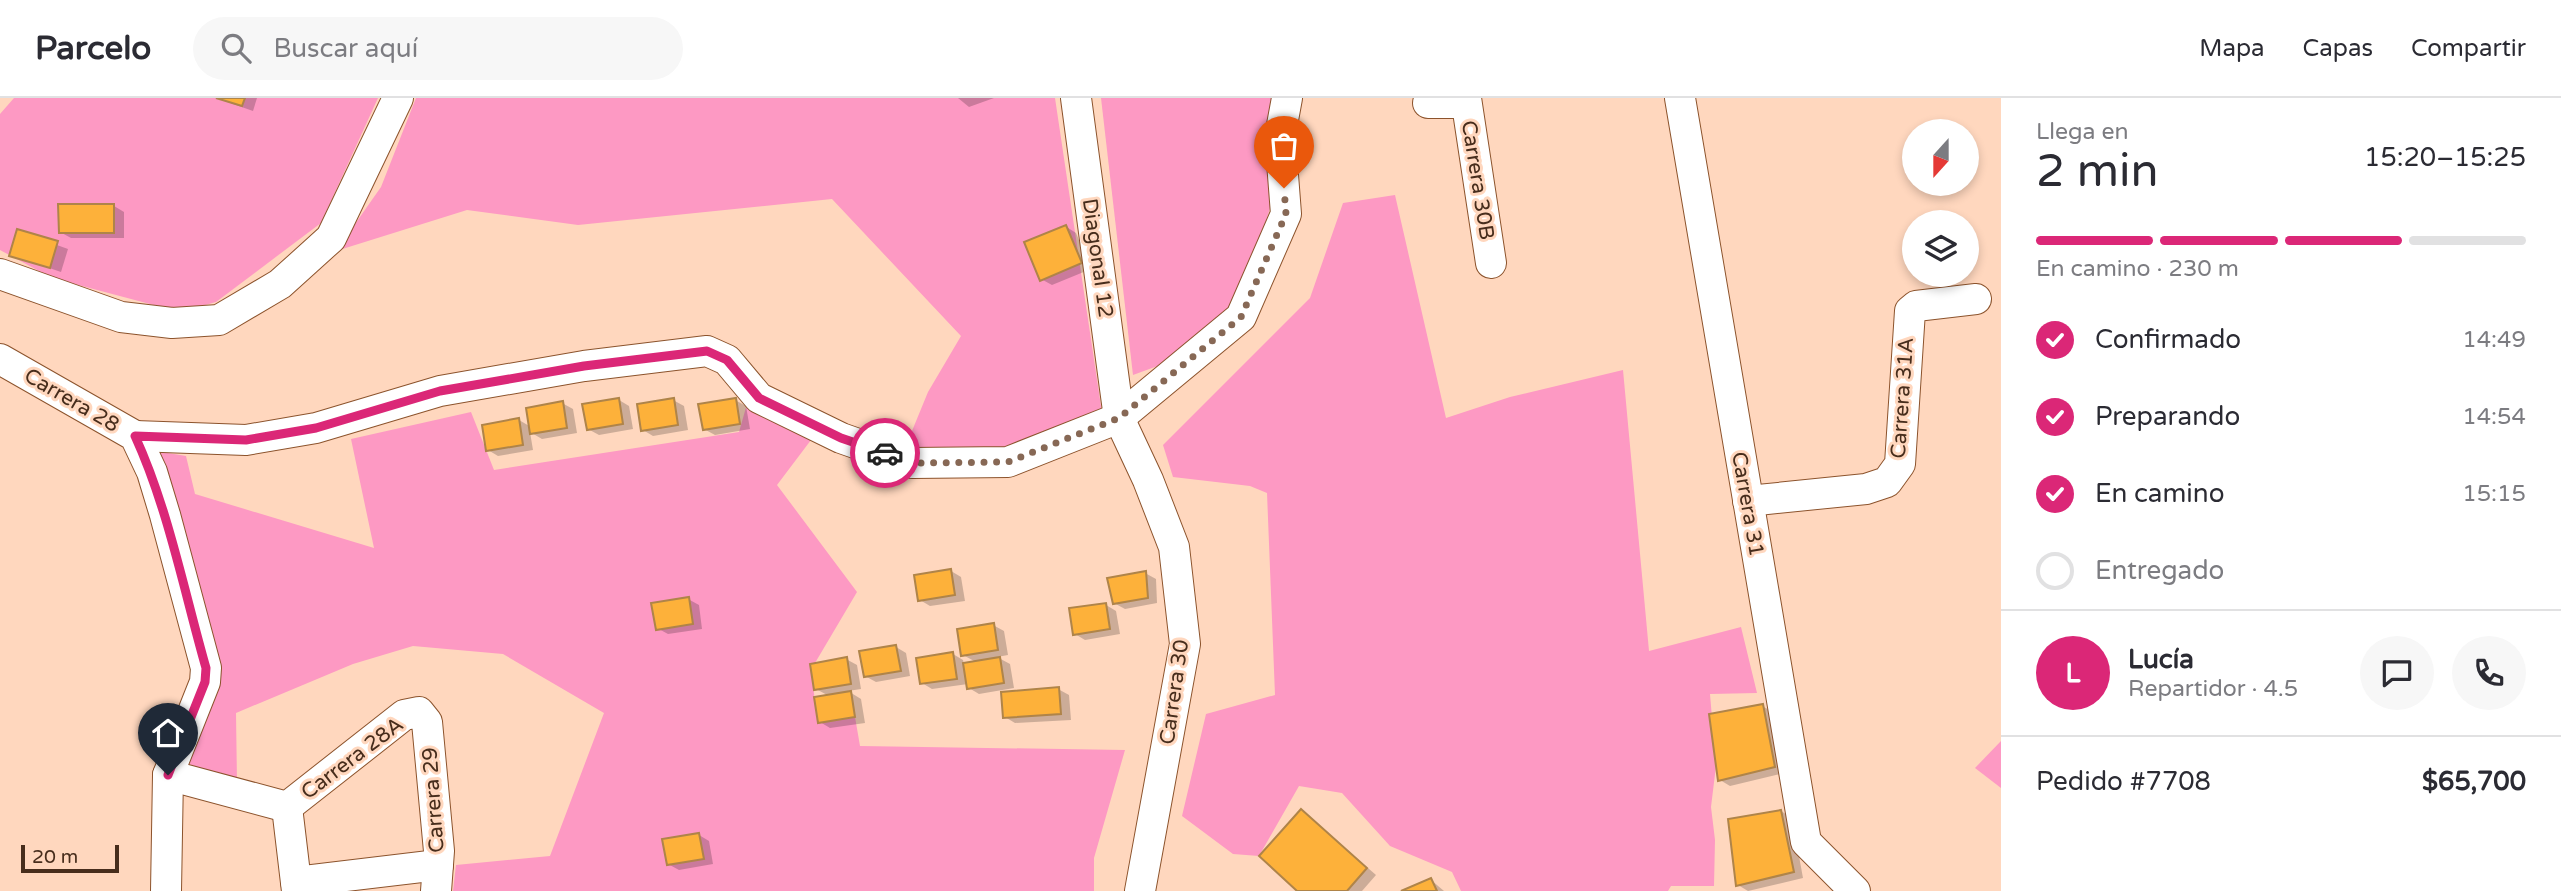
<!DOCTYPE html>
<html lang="es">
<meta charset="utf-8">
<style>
:root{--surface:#fff;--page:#f7f7f7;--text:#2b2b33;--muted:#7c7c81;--line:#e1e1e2;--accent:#db2777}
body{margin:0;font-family:"Varela Round",sans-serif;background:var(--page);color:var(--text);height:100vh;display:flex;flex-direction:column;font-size:26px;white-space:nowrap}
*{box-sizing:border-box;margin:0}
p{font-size:23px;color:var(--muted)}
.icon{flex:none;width:38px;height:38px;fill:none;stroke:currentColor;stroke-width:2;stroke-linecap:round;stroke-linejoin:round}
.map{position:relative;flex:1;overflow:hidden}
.side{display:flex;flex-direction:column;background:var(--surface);width:560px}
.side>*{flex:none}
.needle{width:46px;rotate:201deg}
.fabs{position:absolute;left:1902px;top:21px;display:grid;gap:14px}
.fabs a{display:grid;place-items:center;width:77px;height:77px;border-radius:50%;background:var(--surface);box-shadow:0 4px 10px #0003;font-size:35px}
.scale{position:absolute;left:21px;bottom:18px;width:98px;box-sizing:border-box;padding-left:7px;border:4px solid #472d1c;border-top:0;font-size:19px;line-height:24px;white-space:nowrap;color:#472d1c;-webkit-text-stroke:5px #ffd7be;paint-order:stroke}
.pin{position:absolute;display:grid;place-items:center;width:60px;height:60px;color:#fff;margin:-72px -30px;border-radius:50% 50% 50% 0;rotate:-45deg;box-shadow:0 0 7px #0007}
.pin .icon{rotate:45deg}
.courier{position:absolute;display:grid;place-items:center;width:70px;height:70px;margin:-35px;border:5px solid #db2777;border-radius:50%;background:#fff;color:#222;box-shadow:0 2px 9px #0007}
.overview em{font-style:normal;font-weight:600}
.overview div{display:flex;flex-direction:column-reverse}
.overview{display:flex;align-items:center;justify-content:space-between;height:119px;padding:0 35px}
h1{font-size:46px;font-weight:600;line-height:52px}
.bar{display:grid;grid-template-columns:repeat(4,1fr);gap:10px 7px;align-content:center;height:84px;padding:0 35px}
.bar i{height:9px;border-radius:5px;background:var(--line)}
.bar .current{background:var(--accent)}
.bar p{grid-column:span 4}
.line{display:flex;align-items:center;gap:18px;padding:0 35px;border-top:2px solid var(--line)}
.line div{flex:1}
.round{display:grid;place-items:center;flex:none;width:74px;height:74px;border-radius:37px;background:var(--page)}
ol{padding:0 35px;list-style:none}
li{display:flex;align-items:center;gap:21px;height:77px}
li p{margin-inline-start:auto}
li .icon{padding:7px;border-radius:50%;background:var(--accent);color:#fff;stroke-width:4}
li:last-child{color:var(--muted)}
li i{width:38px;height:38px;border:4px solid var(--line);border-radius:50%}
header{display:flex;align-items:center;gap:42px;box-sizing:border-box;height:98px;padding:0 35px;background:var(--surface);border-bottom:2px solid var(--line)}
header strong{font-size:33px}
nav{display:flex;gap:38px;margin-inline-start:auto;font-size:24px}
.search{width:490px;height:63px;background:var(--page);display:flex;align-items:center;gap:18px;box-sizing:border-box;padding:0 24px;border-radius:38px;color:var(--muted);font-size:26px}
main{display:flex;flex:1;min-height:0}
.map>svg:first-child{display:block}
</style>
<header>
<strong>Parcelo</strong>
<div class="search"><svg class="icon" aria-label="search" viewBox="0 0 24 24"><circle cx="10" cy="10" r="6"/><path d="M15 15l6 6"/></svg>Buscar aquí</div>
<nav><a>Mapa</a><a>Capas</a><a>Compartir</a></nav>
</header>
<main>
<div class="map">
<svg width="2001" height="793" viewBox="0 0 2001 793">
<rect width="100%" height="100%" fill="#ffd7be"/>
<g fill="#fd99c3">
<path d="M14,0H378L321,125L216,204L180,214L52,180L0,152V16Z"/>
<path d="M416,0H1055L1102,315L1005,351L905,350L928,294L961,238L832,101L578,127L467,112L336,153L381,89Z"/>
<path d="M1101,0H1281L1272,104L1237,214L1163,266L1133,277Z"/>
<path d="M1395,97L1446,320L1510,299L1623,272L1649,553L1741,529L1757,595L1710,596L1716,668L1711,709L1715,742L1714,788H1671L1668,793H1461L1452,774L1390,748L1342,695L1299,688L1259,758L1233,756L1182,718L1206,616L1275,597L1267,395L1250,388L1173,379L1163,347L1310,200L1343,105Z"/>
<path d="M747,306L811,342L777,387L857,494L815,565L810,566L818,625L855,619L860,648L1125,652L1094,760V793H453L456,767L550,758L604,615L503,556L413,548L353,566L236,615L237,685L179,662L216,580L150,352L186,358L195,396L374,450L351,341L471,314L494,372L739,334Z"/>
<path d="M2001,643V690L1975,670Z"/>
</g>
<g fill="#0003">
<path d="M216,0H257L253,13Z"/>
<path d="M958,0H994L969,9Z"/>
<path d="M114,108L124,114V140H71L60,134Z"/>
<path d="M1065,128L1076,135L1091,171L1052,187L1041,181Z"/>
<path d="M18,133L68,151L61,174L11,157Z"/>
<path d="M619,302L629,308L633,331L599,337L588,331Z"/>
<path d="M673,302L684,308L688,332L653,338L643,332Z"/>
<path d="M735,302L746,308L750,331L715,337L704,331Z"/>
<path d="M562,305L573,311L577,335L542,341L530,334L533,352L498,358L488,352L519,322L531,329Z"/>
<path d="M951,473L961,479L965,503L930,508L920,502Z"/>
<path d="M1145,475L1156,481L1157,505L1125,511L1114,505Z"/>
<path d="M688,501L699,507L702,531L668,536L657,530Z"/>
<path d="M1106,507L1116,513L1120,536L1085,542L1075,536Z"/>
<path d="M993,527L1004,533L1008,557L997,559L1010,566L1014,590L979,596L969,590L968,586L932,591L922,585L953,556L963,562L964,566L976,564L963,557Z"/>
<path d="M896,549L906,555L910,578L876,584L865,578Z"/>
<path d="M846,561L857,567L861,591L848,593L861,601L865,625L830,630L820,624L829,598L816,591Z"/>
<path d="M1058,591L1069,597L1071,622L1015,625L1005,619Z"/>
<path d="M1762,608L1773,614L1784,675L1730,688L1720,682Z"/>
<path d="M1302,713L1376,777L1362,793H1300Z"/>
<path d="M1781,713L1792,720L1803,780L1748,793L1738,787Z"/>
<path d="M699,737L709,743L713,766L679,772L668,766Z"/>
<path d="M1431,782L1444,793H1405Z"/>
</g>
<g fill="#fdb13a" stroke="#af8449" stroke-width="2">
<path d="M216,0H245L242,8Z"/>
<path d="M58,106H114V135H59Z"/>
<path d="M1066,127L1082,165L1040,183L1024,144Z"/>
<path d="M17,131L58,143L50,170L9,158Z"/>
<path d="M619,300L623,326L587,332L582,306Z"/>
<path d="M674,300L678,327L641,333L637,306Z"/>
<path d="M736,300L740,326L703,332L698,306Z"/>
<path d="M563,303L567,330L530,336L526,310Z"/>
<path d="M519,320L523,347L486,353L482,327Z"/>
<path d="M951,471L955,497L918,503L914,477Z"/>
<path d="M1146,473L1148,500L1113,506L1107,480Z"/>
<path d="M689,499L693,526L656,532L651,505Z"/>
<path d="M1106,505L1110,531L1073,537L1069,510Z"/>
<path d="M994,525L998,552L961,558L957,531Z"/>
<path d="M896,547L901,573L864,579L859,553Z"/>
<path d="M953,554L957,581L920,586L916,560Z"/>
<path d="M847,559L851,586L814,592L810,566Z"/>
<path d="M1000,559L1004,585L967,591L963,565Z"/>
<path d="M1059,589L1061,616L1003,620L1001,594Z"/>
<path d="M851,593L855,619L818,625L814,599Z"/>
<path d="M1763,606L1775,669L1718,683L1709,616Z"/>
<path d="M1301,711L1367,770L1347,793H1297L1259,758Z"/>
<path d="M1781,712L1794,774L1736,788L1728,721Z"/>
<path d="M699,735L704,761L667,767L662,741Z"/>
<path d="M1431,780L1437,793H1401Z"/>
</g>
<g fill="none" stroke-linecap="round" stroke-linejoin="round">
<defs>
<g id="street">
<path d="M1076,0L1119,320L1148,382L1174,449L1185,546L1140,793"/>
<path d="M1466,0L1491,165"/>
<path d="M1680,0L1806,744L1855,793"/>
<path d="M1428,5H1466"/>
<path d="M0,176L121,219L172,225L219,222L280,186L331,140L398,0"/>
<path d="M0,261L135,338L152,374L165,417L206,570L205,584L168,677L166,793"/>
<path d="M135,338L246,342L316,330L440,293L584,268L707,253L727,262L759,300L841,340L912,365L1008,364L1119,320L1241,219L1286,116L1280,38L1287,0"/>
<path d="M1748,403L1866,391L1887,384L1900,366L1910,213L1916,208L1976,201"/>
<path d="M168,677L287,709L404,617L419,614L427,624L439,753L436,793"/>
<path d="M287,709L297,793"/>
<path d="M296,784L438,767"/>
</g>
</defs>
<use href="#street" stroke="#8c532c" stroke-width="32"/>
<use href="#street" stroke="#fff" stroke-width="30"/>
</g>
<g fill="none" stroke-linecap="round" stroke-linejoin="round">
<path stroke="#876855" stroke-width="7" stroke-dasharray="0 12.6" d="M885,355L912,365L1008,364L1119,320L1241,219L1286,116L1284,90"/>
<path stroke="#db2777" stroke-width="9" d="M168,677L205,584L206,570C184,493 168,410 135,338L246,342L316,330L440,293L584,268L707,253L727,262L759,300L841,340L885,355"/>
</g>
<g text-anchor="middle" stroke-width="6" stroke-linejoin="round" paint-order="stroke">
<g font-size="21" fill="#472d1c" stroke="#ffd7be">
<text transform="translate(1478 82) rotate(81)" y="7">Carrera 30B</text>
<text transform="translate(1098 160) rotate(82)" y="7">Diagonal 12</text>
<text transform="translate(1902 300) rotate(-86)" y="7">Carrera 31A</text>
<text transform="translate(72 302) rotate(30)" y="7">Carrera 28</text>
<text transform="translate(1748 406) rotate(80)" y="7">Carrera 31</text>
<text transform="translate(1174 594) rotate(-82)" y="7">Carrera 30</text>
<text transform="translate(352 660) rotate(-37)" y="7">Carrera 28A</text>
<text transform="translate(433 702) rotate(-94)" y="7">Carrera 29</text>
</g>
</g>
</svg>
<div class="fabs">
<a><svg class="needle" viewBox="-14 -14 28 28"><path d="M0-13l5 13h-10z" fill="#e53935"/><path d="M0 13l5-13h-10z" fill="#7c7c81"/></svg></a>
<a><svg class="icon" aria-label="layers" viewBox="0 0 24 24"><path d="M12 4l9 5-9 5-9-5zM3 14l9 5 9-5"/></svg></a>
</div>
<div class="scale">20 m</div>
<div class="pin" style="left:1284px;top:90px;background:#ea580c"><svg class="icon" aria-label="bag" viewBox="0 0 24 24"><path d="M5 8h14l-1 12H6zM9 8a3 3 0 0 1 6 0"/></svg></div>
<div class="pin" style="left:168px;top:677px;background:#1f2937"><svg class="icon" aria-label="home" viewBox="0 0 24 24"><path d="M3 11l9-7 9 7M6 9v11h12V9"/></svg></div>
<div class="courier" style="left:885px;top:355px"><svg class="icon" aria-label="car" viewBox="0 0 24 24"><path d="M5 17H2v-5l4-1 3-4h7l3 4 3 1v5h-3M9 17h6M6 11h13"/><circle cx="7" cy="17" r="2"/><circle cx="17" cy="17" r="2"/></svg></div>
</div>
<section class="side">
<div class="overview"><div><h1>2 min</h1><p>Llega en</p></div><em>15:20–15:25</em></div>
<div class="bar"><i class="current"></i><i class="current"></i><i class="current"></i><i></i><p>En camino · 230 m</p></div>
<ol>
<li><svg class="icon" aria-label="check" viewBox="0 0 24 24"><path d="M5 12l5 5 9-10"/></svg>Confirmado<p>14:49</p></li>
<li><svg class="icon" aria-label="check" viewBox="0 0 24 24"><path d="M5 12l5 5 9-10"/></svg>Preparando<p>14:54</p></li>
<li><svg class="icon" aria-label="check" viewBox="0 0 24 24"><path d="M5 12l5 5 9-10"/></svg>En camino<p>15:15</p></li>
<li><i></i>Entregado</li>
</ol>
<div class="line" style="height:126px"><b class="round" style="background:var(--accent);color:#fff">L</b><div><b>Lucía</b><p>Repartidor · 4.5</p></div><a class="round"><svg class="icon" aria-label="chat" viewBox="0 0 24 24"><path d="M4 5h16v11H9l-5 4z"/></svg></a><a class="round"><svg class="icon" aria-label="phone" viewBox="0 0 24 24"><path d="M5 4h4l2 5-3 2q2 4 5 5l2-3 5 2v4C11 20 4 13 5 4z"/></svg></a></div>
<div class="line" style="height:91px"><div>Pedido #7708</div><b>$65,700</b></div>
</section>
</main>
